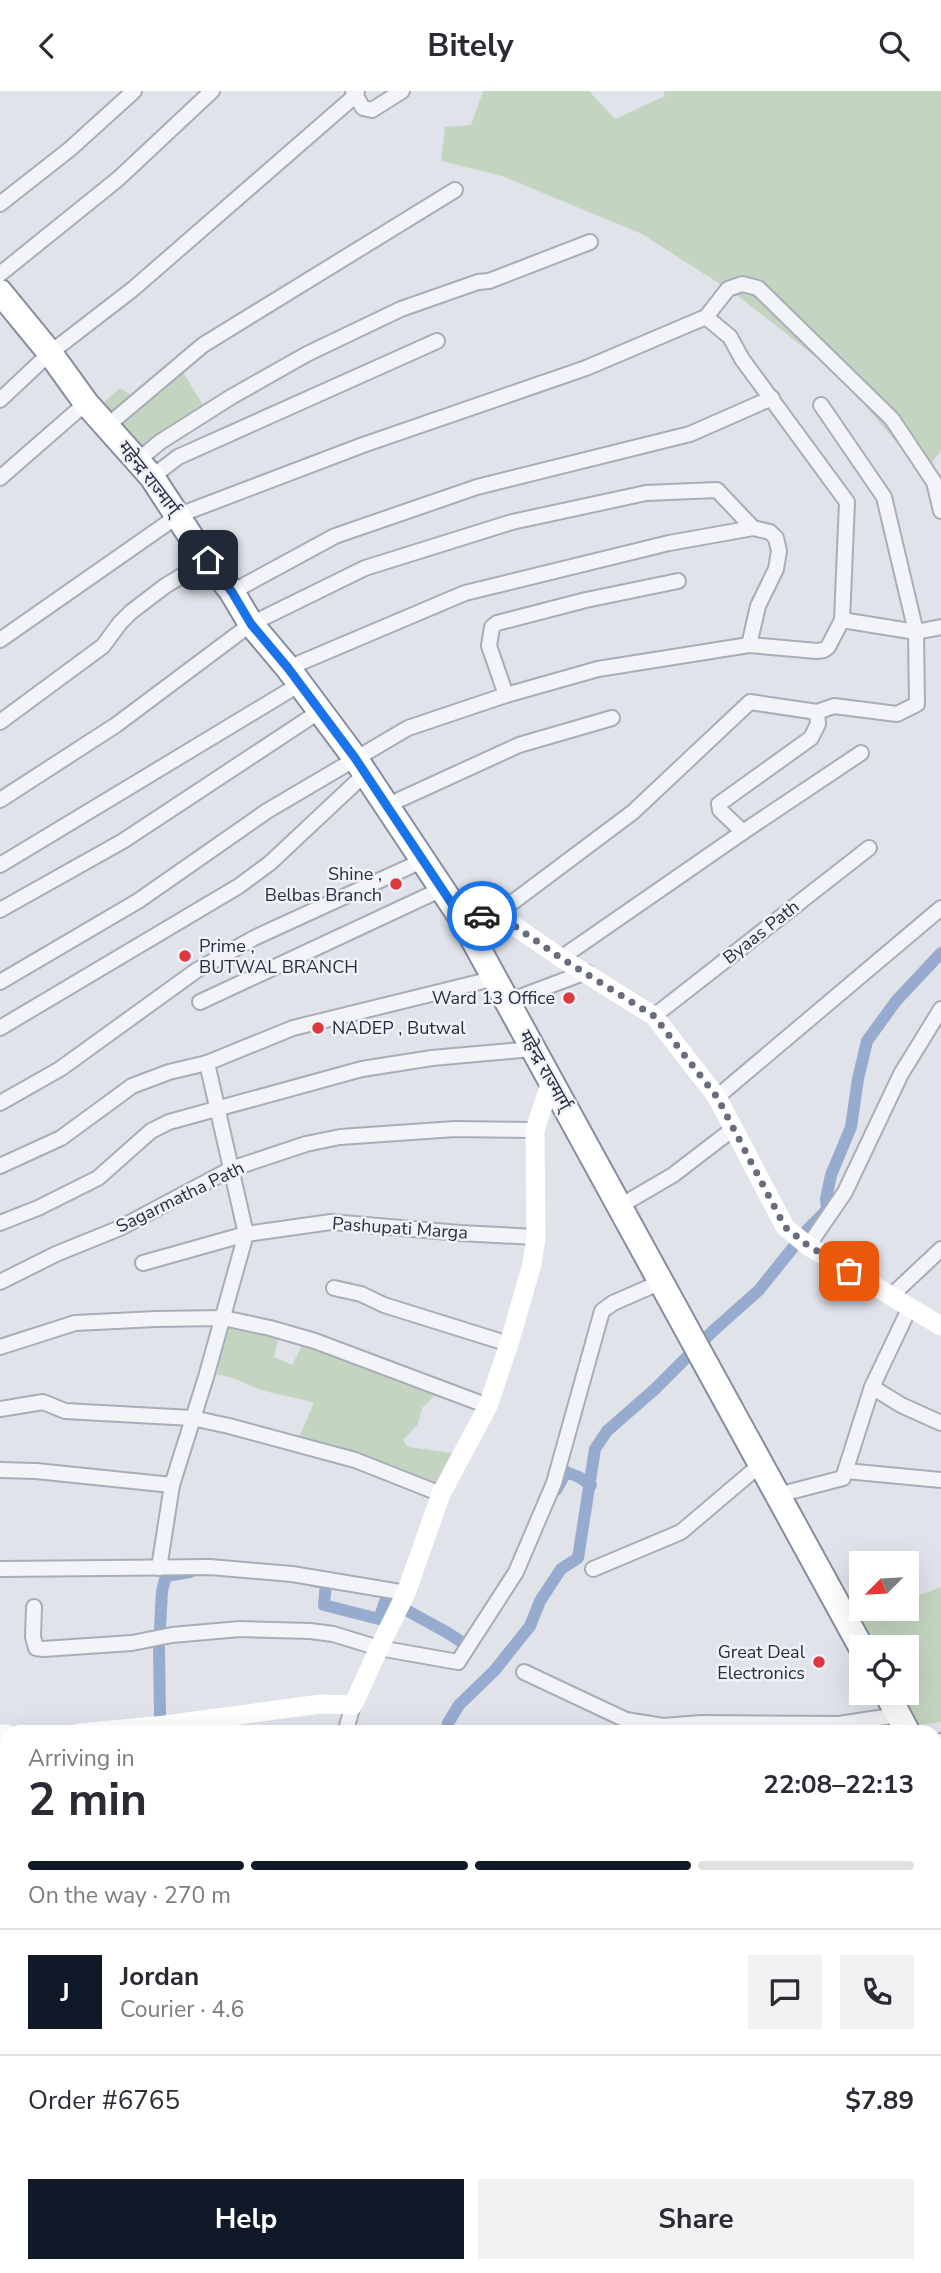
<!DOCTYPE html>
<meta charset="utf-8">
<style>
:root{--surface:#fff;--page:#f2f2f3;--text:#2b2b33;--muted:#7c7c81;--line:#e1e1e2;--accent:#111827}
body{margin:0;font-family:"Nunito Sans","Noto Sans Devanagari",sans-serif;background:var(--page);color:var(--text);height:100vh;display:flex;flex-direction:column;font-size:26px;white-space:nowrap}
*{box-sizing:border-box;margin:0}
p{font-size:23px;color:var(--muted)}
.icon{flex:none;width:38px;height:38px;fill:none;stroke:currentColor;stroke-width:2;stroke-linecap:round;stroke-linejoin:round}
.map{position:relative;flex:1;overflow:hidden}
.sheet{position:absolute;left:0px;top:1634px;width:942px;height:548px;display:flex;flex-direction:column;background:var(--surface);border-radius:21px 21px 0 0;box-shadow:0 7px 28px #0002}
.sheet>*{flex:none}
.needle{width:46px;rotate:246deg}
.controls{position:absolute;left:849px;top:1460px;display:grid;gap:14px}
.controls a{display:grid;place-items:center;width:70px;height:70px;border-radius:0px;background:var(--surface);box-shadow:0 7px 28px #0002;font-size:35px}
.pin{position:absolute;display:grid;place-items:center;width:60px;height:60px;color:#fff;margin:-30px;border-radius:14px;box-shadow:0 4px 10px #0006}
.courier{position:absolute;display:grid;place-items:center;width:70px;height:70px;margin:-35px;border:5px solid #1a73e8;border-radius:50%;background:#fff;color:#222;box-shadow:0 2px 9px #0007}
.summary em{font-style:normal;font-weight:700}
.summary div{display:flex;flex-direction:column-reverse}
.summary{display:flex;align-items:center;justify-content:space-between;height:119px;padding:0 28px}
h1{font-size:46px;font-weight:700;line-height:52px}
.bar{display:grid;grid-template-columns:repeat(4,1fr);gap:10px 7px;align-content:center;height:84px;padding:0 28px}
.bar i{height:9px;border-radius:5px;background:var(--line)}
.bar .on{background:var(--accent)}
.bar p{grid-column:span 4}
.line{display:flex;align-items:center;gap:18px;padding:0 28px;border-top:2px solid var(--line)}
.line div{flex:1}
.round{display:grid;place-items:center;flex:none;width:74px;height:74px;border-radius:0px;background:var(--page)}
.action{display:flex;gap:14px;margin-top:auto;padding:14px 28px}
.action a{flex:1;height:80px;border-radius:0px;background:var(--accent);color:#fff;font-size:28px;font-weight:700;line-height:80px;text-align:center}
.action a+a{background:var(--page);color:var(--text)}
header{display:flex;justify-content:space-between;align-items:center;height:91px;padding:0 28px;background:var(--surface);font-size:32px;font-weight:700}
.map>svg:first-child{display:block}
</style>
<header><svg class="icon" aria-label="back" viewBox="0 0 24 24"><path d="M15 5l-7 7 7 7"/></svg>Bitely<svg class="icon" aria-label="search" viewBox="0 0 24 24"><circle cx="10" cy="10" r="6"/><path d="M15 15l6 6"/></svg></header>
<div class="map">
<svg width="941" height="2182" viewBox="0 0 941 2182">
<rect width="100%" height="100%" fill="#e0e3ea"/>
<g fill="#c3d5c0">
<path d="M483,0H589L615,28L665,5L663,0H941V360L923,382L839,284L734,202L642,143L502,85L441,70L445,36L471,34Z"/>
<path d="M177,276L184,283L206,319L190,325L140,357L104,311L120,297L132,305Z"/>
<path d="M227,1233L279,1245L274,1266L292,1274L304,1251L435,1304L422,1317L418,1333L403,1349L408,1356L452,1362L439,1393L437,1394L299,1346L314,1312C296,1306 282,1305 265,1300C247,1295 235,1285 217,1284Z"/>
<path d="M941,1496V1631L918,1634L901,1601H906V1556H876L860,1526L884,1517H906L907,1509Z"/>
</g>
<g fill="none" stroke-linecap="round" stroke-linejoin="round">
<g stroke="#97abce" stroke-width="12">
<path d="M556,1399L566,1381L579,1386L591,1394"/>
<path d="M313,1490L326,1492L324,1514L379,1528L386,1508L392,1511"/>
<path d="M408,1520L448,1542L460,1550"/>
<path d="M160,1537L162,1500L166,1485L190,1481"/>
<path d="M159,1556L160,1626"/>
<path d="M449,1642L448,1632L459,1614L495,1579L530,1535L540,1510L561,1478L578,1467L595,1358L607,1340L655,1298L713,1240L759,1199L808,1138L827,1119L826,1108L831,1084L851,1036L858,988L867,950L896,910L941,862"/>
<path d="M200,2175L201,2182"/>
<path d="M640,2175L644,2182"/>
</g>
<defs>
<g id="street">
<path d="M353,0L363,17L372,19L402,0"/>
<path d="M0,113L70,58L134,0"/>
<path d="M0,183L118,88L212,0"/>
<path d="M0,309L50,262L133,198L356,4L357,0"/>
<path d="M107,335L203,254L455,99"/>
<path d="M137,370L160,351L231,306L307,263L401,218L478,191L489,190L590,151"/>
<path d="M152,386L178,366L437,250"/>
<path d="M0,387L86,312"/>
<path d="M232,501L335,445L477,396L690,343L772,307"/>
<path d="M842,529L916,541L941,536"/>
<path d="M0,549L179,424L363,354L586,277L706,226L728,198L742,193L758,197L892,328L934,391L941,420"/>
<path d="M288,577L465,502L669,452L753,437L770,441L776,447L779,460L776,478L758,515L749,554"/>
<path d="M506,604L489,555L492,536L497,532L586,509L678,490"/>
<path d="M0,631L103,555L120,532L131,521L165,495L208,469"/>
<path d="M0,709L116,634L251,533L365,477L512,431L646,402L717,399L753,437"/>
<path d="M388,714L519,654L612,627"/>
<path d="M743,741L861,662"/>
<path d="M0,774L300,593"/>
<path d="M0,819L123,750L320,620"/>
<path d="M497,823L633,721L750,611L817,621L834,615L897,623L917,613L916,541L884,406L821,314"/>
<path d="M561,867L743,741L720,719L719,713L811,647L818,633L817,621"/>
<path d="M0,891L138,810L267,720L408,637L506,604L598,578L749,554L817,560L824,559L828,556L842,529L847,411L742,268L730,246L706,226"/>
<path d="M509,910L586,881"/>
<path d="M200,911L442,798"/>
<path d="M654,925L869,757"/>
<path d="M0,937L239,795L270,772L366,682"/>
<path d="M717,1006L941,817"/>
<path d="M0,1012L60,978L197,879L254,847L424,769"/>
<path d="M0,1075L61,1047L132,995L169,981L207,972L293,937L496,887"/>
<path d="M620,1115L673,1084L733,1038"/>
<path d="M0,1132L38,1117L98,1087L151,1040L169,1031L362,978L432,967L532,958"/>
<path d="M808,1155L845,1101L901,983L941,918"/>
<path d="M143,1172L246,1143L207,972"/>
<path d="M0,1191L56,1163L120,1137L231,1078L306,1053L340,1046L455,1038L535,1039"/>
<path d="M334,1197L361,1203L384,1214L509,1253"/>
<path d="M891,1205L941,1158"/>
<path d="M0,1256L75,1232L156,1228L223,1227L270,1237L315,1250L488,1315"/>
<path d="M872,1296L901,1314L941,1332"/>
<path d="M0,1318L43,1311L65,1320L192,1327L229,1335L355,1369L441,1403"/>
<path d="M0,1379L36,1380L172,1394"/>
<path d="M846,1380L941,1389"/>
<path d="M778,1404L843,1387L872,1296L910,1216"/>
<path d="M159,1477L172,1394L206,1286L246,1143L331,1131L460,1142L536,1146"/>
<path d="M0,1478L210,1476L292,1483L406,1502"/>
<path d="M593,1478L681,1441L761,1373"/>
<path d="M34,1516L33,1546L36,1557L43,1558L132,1552L172,1544L240,1538L310,1540L333,1543L379,1557L458,1571L516,1481L554,1392L602,1220L613,1212L661,1191"/>
<path d="M524,1581L626,1629L663,1635L701,1632L839,1633L898,1624"/>
<path d="M345,1642L353,1614"/>
<path d="M934,1652L941,1650"/>
<path d="M0,1780H7"/>
<path d="M934,1847L941,1845"/>
<path d="M0,1891L7,1890"/>
<path d="M934,2021L941,2017"/>
<path d="M0,2049L7,2047"/>
<path d="M0,2133L7,2131"/>
<path d="M57,2175L58,2182"/>
<path d="M291,2175L293,2182"/>
<path d="M845,2175L877,2182"/>
<path d="M359,2182L380,2175"/>
<path d="M681,2182L684,2175"/>
<path d="M806,2182L808,2175"/>
<path d="M906,2182L907,2175"/>
</g>
<g id="highway">
<path d="M0,201L50,262L86,312L152,386L199,458L232,501L251,533L288,577L355,667L462,828L861,1556"/>
<path d="M886,1601L908,1642"/>
<path d="M934,1690L941,1702"/>
</g>
</defs>
<use href="#street" stroke="#a8adb8" stroke-width="18"/>
<use href="#highway" stroke="#868da2" stroke-width="28"/>
<use href="#street" stroke="#f3f4f8" stroke-width="14"/>
<g stroke="#fff" stroke-width="19">
<path d="M462,828L497,823L561,867L654,925L717,1006L785,1136L808,1155L941,1235"/>
<path d="M79,1642L165,1634L321,1613L353,1614L379,1557L406,1502L441,1403L488,1315L509,1253L532,1173L536,1146L535,1039L551,990"/>
<path d="M0,1643H7"/>
</g>
<use href="#highway" stroke="#fff" stroke-width="24"/>
</g>
<g fill="none" stroke-linecap="round" stroke-linejoin="round">
<path stroke="#686d7d" stroke-width="7" stroke-dasharray="0 12.6" d="M482,825L497,823L561,867L654,925L717,1006L785,1136L806,1153L849,1180"/>
<path stroke="#1a73e8" stroke-width="9" d="M208,469L232,501L251,533L288,577L355,667L462,828L482,825"/>
</g>
<g fill="#db393d" stroke="#f0f2f7" stroke-width="2.5">
<circle cx="396" cy="793" r="7"/>
<circle cx="185" cy="865" r="7"/>
<circle cx="569" cy="907" r="7"/>
<circle cx="318" cy="937" r="7"/>
<circle cx="819" cy="1571" r="7"/>
</g>
<g text-anchor="middle" stroke-width="5" stroke-linejoin="round" paint-order="stroke">
<g font-size="18" fill="#272e43" stroke="#f0f2f7">
<text transform="translate(149 387) rotate(52)" y="6">महेन्द्र राज्मार्ग्</text>
<text transform="translate(761 841) rotate(-38)" y="6">Byaas Path</text>
<text transform="translate(545 979) rotate(61)" y="6">महेन्द्र राज्मार्ग्</text>
<text transform="translate(180 1106) rotate(-26)" y="6">Sagarmatha Path</text>
<text transform="translate(400 1137) rotate(4)" y="6">Pashupati Marga</text>
</g>
<g font-size="18" fill="#272e43" stroke="#f0f2f7" text-anchor="end">
<text x="382" y="789">Shine ,<tspan x="382" dy="21">Belbas Branch</tspan></text>
<text x="199" y="861" text-anchor="start">Prime ,<tspan x="199" dy="21">BUTWAL BRANCH</tspan></text>
<text x="555" y="913">Ward 13 Office</text>
<text x="332" y="943" text-anchor="start">NADEP , Butwal</text>
<text x="805" y="1567">Great Deal<tspan x="805" dy="21">Electronics</tspan></text>
</g>
</g>
</svg>
<div class="controls">
<a><svg class="needle" viewBox="-14 -14 28 28"><path d="M0-13l5 13h-10z" fill="#e53935"/><path d="M0 13l5-13h-10z" fill="#7c7c81"/></svg></a>
<a><svg class="icon" aria-label="locate" viewBox="0 0 24 24"><circle cx="12" cy="12" r="6"/><path d="M12 2v4M12 18v4M2 12h4M18 12h4"/></svg></a>
</div>
<div class="pin" style="left:849px;top:1180px;background:#ea580c"><svg class="icon" aria-label="bag" viewBox="0 0 24 24"><path d="M5 8h14l-1 12H6zM9 8a3 3 0 0 1 6 0"/></svg></div>
<div class="pin" style="left:208px;top:469px;background:#1f2937"><svg class="icon" aria-label="home" viewBox="0 0 24 24"><path d="M3 11l9-7 9 7M6 9v11h12V9"/></svg></div>
<div class="courier" style="left:482px;top:825px"><svg class="icon" aria-label="car" viewBox="0 0 24 24"><path d="M5 17H2v-5l4-1 3-4h7l3 4 3 1v5h-3M9 17h6M6 11h13"/><circle cx="7" cy="17" r="2"/><circle cx="17" cy="17" r="2"/></svg></div>
<section class="sheet">
<div class="summary"><div><h1>2 min</h1><p>Arriving in</p></div><em>22:08–22:13</em></div>
<div class="bar"><i class="on"></i><i class="on"></i><i class="on"></i><i></i><p>On the way · 270 m</p></div>
<div class="line" style="height:126px"><b class="round" style="background:var(--accent);color:#fff">J</b><div><b>Jordan</b><p>Courier · 4.6</p></div><a class="round"><svg class="icon" aria-label="chat" viewBox="0 0 24 24"><path d="M4 5h16v11H9l-5 4z"/></svg></a><a class="round"><svg class="icon" aria-label="phone" viewBox="0 0 24 24"><path d="M5 4h4l2 5-3 2q2 4 5 5l2-3 5 2v4C11 20 4 13 5 4z"/></svg></a></div>
<div class="line" style="height:91px"><div>Order #6765</div><b>$7.89</b></div>
<div class="action"><a>Help</a><a>Share</a></div>
</section>
</div>
